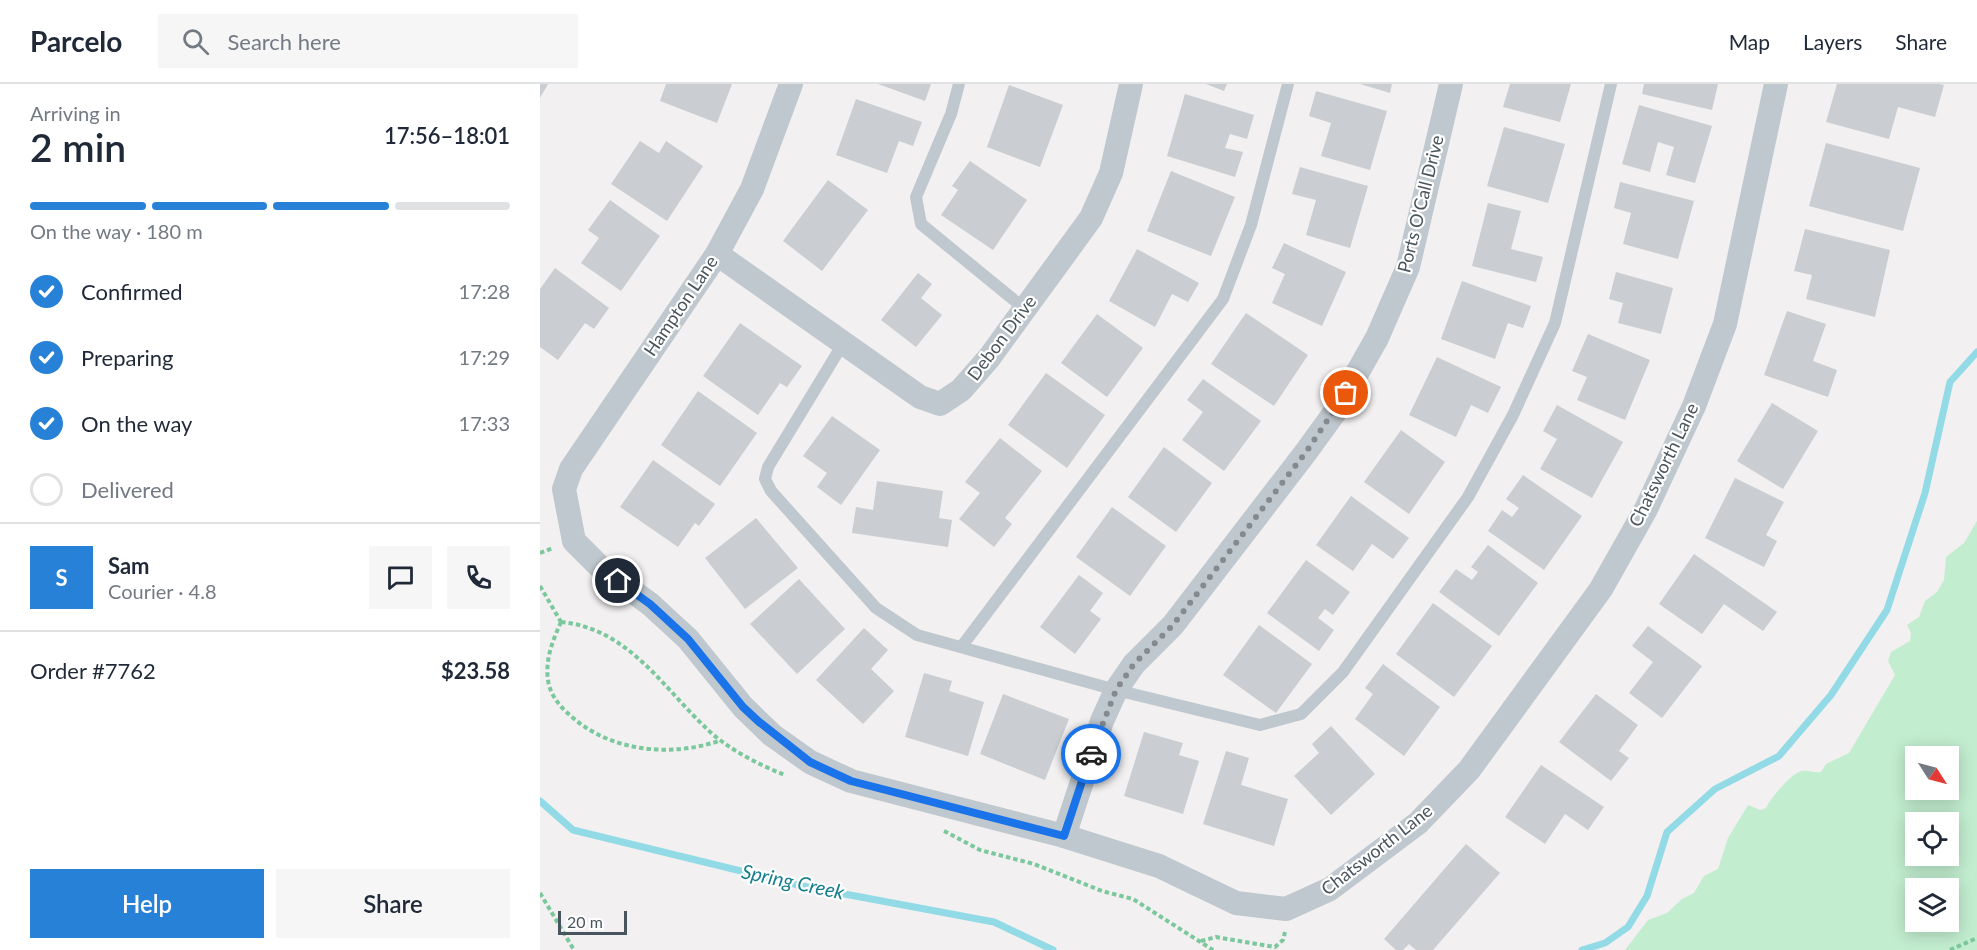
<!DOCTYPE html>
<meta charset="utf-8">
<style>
:root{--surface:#fff;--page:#f6f6f7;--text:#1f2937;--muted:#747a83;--line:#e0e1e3;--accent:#2681d7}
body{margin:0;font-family:Lato,sans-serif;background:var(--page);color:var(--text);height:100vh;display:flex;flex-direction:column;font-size:22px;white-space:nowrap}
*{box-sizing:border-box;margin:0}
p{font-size:20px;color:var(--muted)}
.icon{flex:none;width:33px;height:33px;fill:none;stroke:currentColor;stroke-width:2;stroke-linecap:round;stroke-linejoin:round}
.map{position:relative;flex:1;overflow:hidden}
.sheet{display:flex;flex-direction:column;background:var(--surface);width:540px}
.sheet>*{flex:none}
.needle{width:39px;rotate:126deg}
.tools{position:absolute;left:1365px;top:662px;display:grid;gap:12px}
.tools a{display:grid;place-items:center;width:54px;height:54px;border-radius:0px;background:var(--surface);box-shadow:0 3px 15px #0003;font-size:30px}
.scale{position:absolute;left:18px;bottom:15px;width:69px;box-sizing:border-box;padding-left:6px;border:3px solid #49555c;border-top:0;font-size:16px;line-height:21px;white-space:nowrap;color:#49555c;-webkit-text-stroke:4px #fff;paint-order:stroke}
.pin{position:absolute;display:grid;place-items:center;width:51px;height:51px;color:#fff;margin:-26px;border:3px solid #fff;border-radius:50%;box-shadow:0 2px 6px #0007}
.courier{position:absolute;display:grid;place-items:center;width:60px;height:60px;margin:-30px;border:4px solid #1a73e8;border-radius:50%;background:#fff;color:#222;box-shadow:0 2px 8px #0007}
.overview em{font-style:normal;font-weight:600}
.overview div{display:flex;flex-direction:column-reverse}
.overview{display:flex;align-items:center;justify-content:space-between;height:102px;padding:0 30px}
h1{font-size:39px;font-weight:600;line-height:45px}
.bar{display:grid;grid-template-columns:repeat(4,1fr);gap:9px 6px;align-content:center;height:72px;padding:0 30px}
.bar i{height:8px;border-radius:4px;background:var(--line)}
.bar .active{background:var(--accent)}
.bar p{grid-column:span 4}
.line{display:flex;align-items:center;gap:15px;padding:0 30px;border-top:2px solid var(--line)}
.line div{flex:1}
.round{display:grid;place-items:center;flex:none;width:63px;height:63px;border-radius:0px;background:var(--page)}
ol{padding:0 30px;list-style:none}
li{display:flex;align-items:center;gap:18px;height:66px}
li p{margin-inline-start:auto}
li .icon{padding:6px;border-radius:50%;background:var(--accent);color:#fff;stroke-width:4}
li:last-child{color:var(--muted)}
li i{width:33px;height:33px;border:3px solid var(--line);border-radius:50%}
.cta{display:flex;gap:12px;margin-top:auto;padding:12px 30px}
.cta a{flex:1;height:69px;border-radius:0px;background:var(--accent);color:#fff;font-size:24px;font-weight:600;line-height:69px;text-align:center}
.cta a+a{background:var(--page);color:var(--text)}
header{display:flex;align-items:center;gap:36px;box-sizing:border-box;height:84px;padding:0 30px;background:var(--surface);border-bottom:2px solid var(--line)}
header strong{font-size:28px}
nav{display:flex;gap:33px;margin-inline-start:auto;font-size:21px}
.search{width:420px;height:54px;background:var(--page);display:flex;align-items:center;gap:15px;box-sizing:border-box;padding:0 21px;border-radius:0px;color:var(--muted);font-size:22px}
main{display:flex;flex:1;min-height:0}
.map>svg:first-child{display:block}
</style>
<header>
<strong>Parcelo</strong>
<div class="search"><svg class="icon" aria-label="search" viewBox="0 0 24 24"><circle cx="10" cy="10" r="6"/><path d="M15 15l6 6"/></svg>Search here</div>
<nav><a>Map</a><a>Layers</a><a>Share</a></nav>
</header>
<main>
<section class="sheet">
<div class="overview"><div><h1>2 min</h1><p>Arriving in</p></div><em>17:56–18:01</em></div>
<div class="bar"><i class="active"></i><i class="active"></i><i class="active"></i><i></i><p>On the way · 180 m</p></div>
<ol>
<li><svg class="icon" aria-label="check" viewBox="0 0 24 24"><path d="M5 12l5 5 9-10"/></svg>Confirmed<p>17:28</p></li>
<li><svg class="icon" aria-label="check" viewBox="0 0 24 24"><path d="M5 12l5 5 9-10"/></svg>Preparing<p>17:29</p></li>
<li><svg class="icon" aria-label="check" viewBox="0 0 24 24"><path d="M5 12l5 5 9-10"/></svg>On the way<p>17:33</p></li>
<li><i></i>Delivered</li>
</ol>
<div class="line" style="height:108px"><b class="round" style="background:var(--accent);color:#fff">S</b><div><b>Sam</b><p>Courier · 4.8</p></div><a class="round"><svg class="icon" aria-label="chat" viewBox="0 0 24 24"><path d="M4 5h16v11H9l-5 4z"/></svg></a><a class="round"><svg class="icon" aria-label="phone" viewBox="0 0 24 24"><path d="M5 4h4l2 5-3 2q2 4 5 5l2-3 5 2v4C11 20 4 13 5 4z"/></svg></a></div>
<div class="line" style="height:78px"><div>Order #7762</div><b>$23.58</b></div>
<div class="cta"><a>Help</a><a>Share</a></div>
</section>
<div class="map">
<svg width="1437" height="866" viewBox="0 0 1437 866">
<rect width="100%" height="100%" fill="#f2f0f0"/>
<path fill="#c2edcf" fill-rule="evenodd" d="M1437,437V866H1085L1108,836L1127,829L1142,815L1154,809L1164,792L1178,785L1188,754L1208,721L1220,726L1226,724C1230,715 1252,688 1262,687C1269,686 1275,689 1281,688L1286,680L1309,669L1355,591L1348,577L1351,568L1370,557L1371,549L1367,541L1379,533L1385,517L1397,508L1404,496L1406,473L1424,459ZM1376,672H1408V705H1376ZM1376,738H1408V771H1376ZM1376,804H1408V837H1376Z"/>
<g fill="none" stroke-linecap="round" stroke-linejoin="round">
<g stroke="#92dbe6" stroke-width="7">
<path d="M0,717L33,746L262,802L454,838L513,866"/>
<path d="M1042,866L1065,859L1088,843L1107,812L1127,748L1175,705L1239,672L1291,611L1347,526L1385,409L1410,298L1437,268"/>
</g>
</g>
<g fill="#caced2">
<path d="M0,0H8L0,14Z"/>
<path d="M126,0H192L177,39L120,17Z"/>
<path d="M338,0H391L385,17Z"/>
<path d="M666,0H687L684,7Z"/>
<path d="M820,0H852L850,9Z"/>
<path d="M970,0H1031L1020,38L963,23Z"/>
<path d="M1104,0H1178L1172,26L1102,10Z"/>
<path d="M1297,0H1399L1404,1L1395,33L1358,23L1349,55L1286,38Z"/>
<path d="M469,1L523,21L500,83L447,63Z"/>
<path d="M776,7L847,27L830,86L781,72L791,39L769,32Z"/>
<path d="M645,10L714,31L707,55L690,50L685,64L703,68L695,93L627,72Z"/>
<path d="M316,15L382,38L373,62L359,57L347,89L296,71Z"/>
<path d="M1099,21L1172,42L1155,99L1126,91L1134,63L1118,58L1110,88L1082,80Z"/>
<path d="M964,43L1025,60L1008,119L947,102Z"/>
<path d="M100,57L119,69L126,57L163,82L127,137L71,100Z"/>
<path d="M1286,59L1380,84L1363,147L1269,122Z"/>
<path d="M430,77L487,116L453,166L401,131L418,106L412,102Z"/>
<path d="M760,83L828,102L810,164L766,151L776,116L752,110Z"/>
<path d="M631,87L695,113L671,172L607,147Z"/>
<path d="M288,96L328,126L282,187L243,157Z"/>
<path d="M1080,98L1154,117L1138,175L1083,160L1091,129L1074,124Z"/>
<path d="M70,116L120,152L81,207L41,179L59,154L48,146Z"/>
<path d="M948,119L981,127L971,165L1003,173L996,198L932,182Z"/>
<path d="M1265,145L1350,166L1335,233L1266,215L1272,191L1254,187Z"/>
<path d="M744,159L806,188L782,242L732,219L745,190L732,184Z"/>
<path d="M597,165L659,199L648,218L632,210L615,243L569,217Z"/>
<path d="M15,184L69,224L54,245L45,239L18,276L0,263V205Z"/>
<path d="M1076,188L1133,204L1121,250L1078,239L1083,219L1069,215Z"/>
<path d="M378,189L392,200L381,214L402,231L376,263L341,236Z"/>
<path d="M922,197L991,222L983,244L968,239L955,275L901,255Z"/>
<path d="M1247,227L1286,240L1273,277L1297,286L1288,313L1224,291Z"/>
<path d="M706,229L768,271L734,322L671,280Z"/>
<path d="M557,230L603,264L567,313L521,279Z"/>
<path d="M200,239L262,282L247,303L240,299L218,331L163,292Z"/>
<path d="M1048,250L1110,276L1085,336L1037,316L1047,293L1032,287Z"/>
<path d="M897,273L961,303L948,329L931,321L916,353L869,331Z"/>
<path d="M506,289L565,331L527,384L468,341Z"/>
<path d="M663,295L721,337L684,387L642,356L663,328L647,316Z"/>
<path d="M158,307L217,349L180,402L121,361Z"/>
<path d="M1232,319L1278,347L1243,405L1197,377Z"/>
<path d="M1017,321L1083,358L1052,414L1000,385L1017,355L1003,347Z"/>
<path d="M292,332L340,366L301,421L277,403L287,389L263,372Z"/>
<path d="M861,346L905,378L869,430L824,398Z"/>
<path d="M460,354L502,387L465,434L472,440L454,463L419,435L440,409L425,398Z"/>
<path d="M624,363L672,399L636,448L588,413Z"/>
<path d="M113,376L175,420L159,442L155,439L138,463L80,423Z"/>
<path d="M983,391L1042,432L1004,486L948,447L962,426L972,433L979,424L966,415Z"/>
<path d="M1195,394L1244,418L1226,451L1237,457L1224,483L1165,454Z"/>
<path d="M337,397L403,407L399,434L412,436L408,463L312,449L316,423L333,426Z"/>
<path d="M811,412L869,454L853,475L832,460L813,487L776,461Z"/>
<path d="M572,423L626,462L590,512L536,473Z"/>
<path d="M216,434L258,484L205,525L165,474Z"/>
<path d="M948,461L998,499L959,552L899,508L916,485L932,496L938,488L931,483Z"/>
<path d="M1154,470L1237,528L1223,547L1184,520L1162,550L1119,520Z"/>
<path d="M766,476L810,508L793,531L785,525L778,534L794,546L779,567L727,529Z"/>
<path d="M539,491L563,509L550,527L561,535L535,570L500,543Z"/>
<path d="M259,495L305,545L257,590L210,540Z"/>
<path d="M893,519L952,562L914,613L856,570Z"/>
<path d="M719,541L772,580L736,629L683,591Z"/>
<path d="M1108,542L1162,582L1122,634L1089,609L1113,578L1092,562Z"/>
<path d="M324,544L348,566L331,585L354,607L323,640L276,596Z"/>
<path d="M843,580L900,623L864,672L815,635L833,610L825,604Z"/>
<path d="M384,589L412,597L409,607L444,618L428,672L365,653Z"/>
<path d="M463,610L529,635L505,696L440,670Z"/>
<path d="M1056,610L1098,641L1079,667L1089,674L1071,697L1019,658Z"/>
<path d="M791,642L835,690L791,731L754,692L779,669L772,660Z"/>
<path d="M604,648L643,659L639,671L659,677L643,730L584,712Z"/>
<path d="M686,667L709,674L701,701L748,715L734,762L663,740Z"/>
<path d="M1001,681L1064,723L1048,746L1025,730L1005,760L965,733Z"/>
<path d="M926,760L960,789L893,866H876L869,860L863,866H856L844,855Z"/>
</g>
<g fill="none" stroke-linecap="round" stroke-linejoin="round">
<g stroke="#7cc89d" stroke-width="4" stroke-dasharray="4.5 3" stroke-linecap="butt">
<path d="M0,469L13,464"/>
<path d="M0,502L21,538"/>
<path d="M21,538C87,544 122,602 166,644C186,664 219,681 245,691"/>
<path d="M21,538C13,556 5,575 8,596C10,611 20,623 32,633C72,668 130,673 179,657"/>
<path d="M404,747L440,766L494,780L562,807L593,815L673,866"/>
<path d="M0,809L34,866"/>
<path d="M661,857L676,853L735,863L743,856L745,848"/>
<path d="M1410,866L1437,854"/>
</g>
<g stroke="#bfc8ce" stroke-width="12">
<path d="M419,0L411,30L376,113L381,140L485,225"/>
<path d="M304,258L228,383L225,395L231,407L336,524L377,551L576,606L720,641L761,630L803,588L928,413L973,331L1015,239L1071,0"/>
<path d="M422,562L683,215L711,141L748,0"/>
</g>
<g stroke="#bfc8ce" stroke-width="24">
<path d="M251,0L212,105L177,170L31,385L24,405L34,457L63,486L110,520L148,555L203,623L232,651L270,678L311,697L524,752L619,782L696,819L746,825L790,805L878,739L929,686L1061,505L1106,425L1154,322L1185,240L1236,0"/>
<path d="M177,170L380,313L400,320L421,306L449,274L551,134L571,89L591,0"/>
<path d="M524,752L562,637L576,606L594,580L633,541L766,368L795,328L837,254L868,183L911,0"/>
</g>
</g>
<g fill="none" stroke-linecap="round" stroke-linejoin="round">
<path stroke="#848b90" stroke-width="6" stroke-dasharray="0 10.8" d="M551,670L576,606L594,580L633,541L766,368L806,309"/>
<path stroke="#1a73e8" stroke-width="8" d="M78,497L110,520L148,555L203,623L218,637L270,678L311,697L524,752L551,670"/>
</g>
<g text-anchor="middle" stroke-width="4.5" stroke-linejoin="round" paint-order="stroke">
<g font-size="18" fill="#49555c" stroke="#fff">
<text transform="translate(881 120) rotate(-76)" y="6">Ports O'Call Drive</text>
<text transform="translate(141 222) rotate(-56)" y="6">Hampton Lane</text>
<text transform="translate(462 254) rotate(-53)" y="6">Debon Drive</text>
<text transform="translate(1124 381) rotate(-64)" y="6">Chatsworth Lane</text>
<text transform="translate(837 766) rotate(-38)" y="6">Chatsworth Lane</text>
</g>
<g font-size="20" font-style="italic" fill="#157d8d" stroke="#fff">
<text transform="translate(253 798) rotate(12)" y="7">Spring Creek</text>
</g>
</g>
</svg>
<div class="tools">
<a><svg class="needle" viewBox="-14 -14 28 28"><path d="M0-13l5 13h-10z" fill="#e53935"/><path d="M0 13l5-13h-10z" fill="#747a83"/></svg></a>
<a><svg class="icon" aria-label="locate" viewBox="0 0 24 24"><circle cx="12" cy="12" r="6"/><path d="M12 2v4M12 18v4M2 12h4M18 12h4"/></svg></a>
<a><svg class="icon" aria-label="layers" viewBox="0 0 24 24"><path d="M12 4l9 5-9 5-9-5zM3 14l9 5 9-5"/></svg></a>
</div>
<div class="scale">20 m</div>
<div class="pin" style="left:806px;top:309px;background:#ea580c"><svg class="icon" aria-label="bag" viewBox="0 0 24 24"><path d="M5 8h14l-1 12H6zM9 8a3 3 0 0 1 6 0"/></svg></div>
<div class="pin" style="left:78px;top:497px;background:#1f2937"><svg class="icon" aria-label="home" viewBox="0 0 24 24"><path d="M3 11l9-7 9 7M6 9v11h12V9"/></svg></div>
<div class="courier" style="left:551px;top:670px"><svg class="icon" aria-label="car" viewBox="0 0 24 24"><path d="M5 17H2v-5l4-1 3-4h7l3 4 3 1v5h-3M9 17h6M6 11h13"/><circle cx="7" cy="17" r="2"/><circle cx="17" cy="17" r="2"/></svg></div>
</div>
</main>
